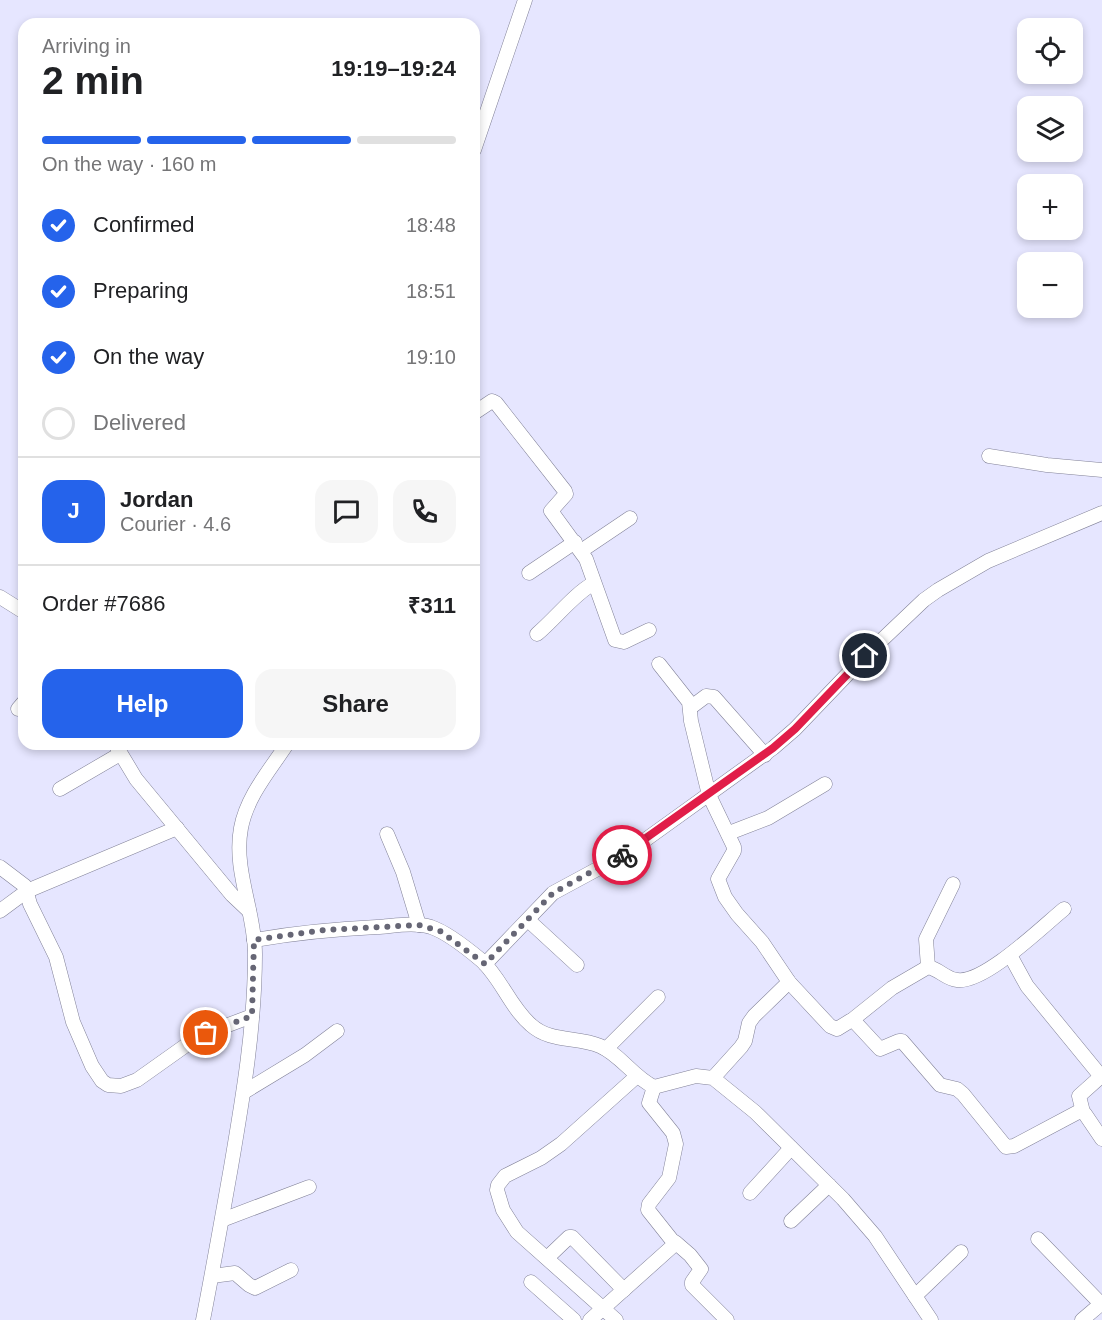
<!DOCTYPE html>
<meta charset="utf-8">
<style>
:root{--surface:#fff;--page:#f6f6f6;--text:#202124;--muted:#757577;--line:#e0e0e0;--accent:#2563eb}
body{margin:0;font-family:Arial,sans-serif;background:var(--page);color:var(--text);height:100vh;display:flex;flex-direction:column;font-size:22px;white-space:nowrap}
*{box-sizing:border-box;margin:0}
p{font-size:20px;color:var(--muted)}
.icon{flex:none;width:33px;height:33px;fill:none;stroke:currentColor;stroke-width:2;stroke-linecap:round;stroke-linejoin:round}
.map{position:relative;flex:1;overflow:hidden}
.drawer{position:absolute;left:18px;top:18px;width:462px;height:732px;display:flex;flex-direction:column;background:var(--surface);border-radius:18px;box-shadow:0 3px 9px #0003}
.drawer>*{flex:none}
.controls{position:absolute;left:1017px;top:18px;display:grid;gap:12px}
.controls a{display:grid;place-items:center;width:66px;height:66px;border-radius:12px;background:var(--surface);box-shadow:0 3px 9px #0003;font-size:30px}
.pin{position:absolute;display:grid;place-items:center;width:51px;height:51px;color:#fff;margin:-26px;border:3px solid #fff;border-radius:50%;box-shadow:0 2px 6px #0007}
.courier{position:absolute;display:grid;place-items:center;width:60px;height:60px;margin:-30px;border:4px solid #e11d48;border-radius:50%;background:#fff;color:#222;box-shadow:0 2px 8px #0007}
.headline em{font-style:normal;font-weight:800}
.headline div{display:flex;flex-direction:column-reverse}
.headline{display:flex;align-items:center;justify-content:space-between;height:102px;padding:0 24px}
h1{font-size:39px;font-weight:800;line-height:45px}
.bar{display:grid;grid-template-columns:repeat(4,1fr);gap:9px 6px;align-content:center;height:72px;padding:0 24px}
.bar i{height:8px;border-radius:4px;background:var(--line)}
.bar .on{background:var(--accent)}
.bar p{grid-column:span 4}
.line{display:flex;align-items:center;gap:15px;padding:0 24px;border-top:2px solid var(--line)}
.line div{flex:1}
.round{display:grid;place-items:center;flex:none;width:63px;height:63px;border-radius:18px;background:var(--page)}
ol{padding:0 24px;list-style:none}
li{display:flex;align-items:center;gap:18px;height:66px}
li p{margin-inline-start:auto}
li .icon{padding:6px;border-radius:50%;background:var(--accent);color:#fff;stroke-width:4}
li:last-child{color:var(--muted)}
li i{width:33px;height:33px;border:3px solid var(--line);border-radius:50%}
.action{display:flex;gap:12px;margin-top:auto;padding:12px 24px}
.action a{flex:1;height:69px;border-radius:18px;background:var(--accent);color:#fff;font-size:24px;font-weight:800;line-height:69px;text-align:center}
.action a+a{background:var(--page);color:var(--text)}
.map>svg:first-child{display:block}
</style>
<div class="map">
<svg width="1102" height="1320" viewBox="0 0 1102 1320">
<rect width="100%" height="100%" fill="#e6e6ff"/>
<g fill="none" stroke-linecap="round" stroke-linejoin="round">
<defs>
<g id="minor">
<path d="M474,150L525,0"/>
<path d="M474,413L492,401L496,403L565,491L566,494L551,511L586,559L615,640L624,642L649,630"/>
<path d="M989,456L1047,465L1102,470"/>
<path d="M581,551L630,518"/>
<path d="M529,573L575,542"/>
<path d="M0,597L24,612"/>
<path d="M537,634C556,618 574,594 594,583"/>
<path d="M659,664L689,702L691,721L709,795L734,847V851L718,879L725,897L737,914L762,942L789,982L830,1026L837,1029L850,1021H854L880,1049L899,1041H902L940,1085L957,1089L963,1094L1006,1147L1014,1146L1080,1111L1085,1114L1102,1139"/>
<path d="M690,708L706,696L714,697L765,755"/>
<path d="M18,709L24,702"/>
<path d="M115,744L136,779L232,895L249,911"/>
<path d="M60,789L120,754"/>
<path d="M729,833L768,818L825,784"/>
<path d="M387,834L403,872L419,925"/>
<path d="M0,867L25,886L30,904L56,957L73,1022L92,1066L102,1081L108,1085L121,1086L137,1080L199,1036L252,1016"/>
<path d="M0,911L27,891L177,828"/>
<path d="M528,920L577,965"/>
<path d="M254,940C295,933 335,929 377,927C394,926 414,922 431,927C446,932 469,950 481,960C501,978 510,1007 531,1025C551,1043 577,1036 600,1046C621,1055 633,1077 654,1087L696,1076L713,1078L755,1112L843,1199L875,1236L931,1320"/>
<path d="M1010,955L1027,986L1099,1074L1098,1079L1079,1096L1083,1112"/>
<path d="M485,964L553,893L627,853L773,748L795,729L865,656L924,600L938,590L988,561L1102,513"/>
<path d="M928,967L926,939L953,884"/>
<path d="M852,1020L892,988L928,967C939,969 946,979 957,980C984,984 1043,926 1064,909"/>
<path d="M606,1049L658,997"/>
<path d="M713,1078L741,1047L745,1041L749,1023L754,1016L789,982"/>
<path d="M244,1092L305,1055L337,1031"/>
<path d="M750,1193L791,1148"/>
<path d="M222,1220L309,1187"/>
<path d="M791,1221L829,1185"/>
<path d="M1038,1239L1101,1304"/>
<path d="M675,1242L690,1255L701,1269L692,1282V1285L727,1320"/>
<path d="M547,1258L569,1237H572L624,1290"/>
<path d="M212,1276L235,1273L249,1285L255,1288L291,1270"/>
<path d="M531,1282L574,1320"/>
<path d="M915,1296L961,1252"/>
<path d="M203,1320C213,1269 222,1218 231,1167C243,1097 255,1026 255,954C255,912 233,870 241,828C247,796 270,770 287,744"/>
<path d="M590,1320L675,1244L648,1210L649,1204L669,1178L676,1144L673,1133L649,1103L654,1087"/>
<path d="M616,1320L517,1232L503,1210L497,1190L498,1185L505,1176L541,1158L561,1144L637,1076"/>
<path d="M1082,1320L1102,1303"/>
</g>
</defs>
<use href="#minor" stroke="#828298" stroke-width="15"/>
<use href="#minor" stroke="#fff" stroke-width="14"/>
</g>
<g fill="none" stroke-linecap="round" stroke-linejoin="round">
<path stroke="#666675" stroke-width="6" stroke-dasharray="0 10.8" d="M206,1033L252,1016L254,940L325,930L419,925L440,931L485,964L553,893L622,855"/>
<path stroke="#e11d48" stroke-width="8" d="M622,855L773,748L795,729L865,656"/>
</g>
</svg>
<div class="controls">
<a><svg class="icon" aria-label="locate" viewBox="0 0 24 24"><circle cx="12" cy="12" r="6"/><path d="M12 2v4M12 18v4M2 12h4M18 12h4"/></svg></a>
<a><svg class="icon" aria-label="layers" viewBox="0 0 24 24"><path d="M12 4l9 5-9 5-9-5zM3 14l9 5 9-5"/></svg></a>
<a>+</a>
<a>−</a>
</div>
<div class="pin" style="left:206px;top:1033px;background:#ea580c"><svg class="icon" aria-label="bag" viewBox="0 0 24 24"><path d="M5 8h14l-1 12H6zM9 8a3 3 0 0 1 6 0"/></svg></div>
<div class="pin" style="left:865px;top:656px;background:#1f2937"><svg class="icon" aria-label="home" viewBox="0 0 24 24"><path d="M3 11l9-7 9 7M6 9v11h12V9"/></svg></div>
<div class="courier" style="left:622px;top:855px"><svg class="icon" aria-label="bike" viewBox="0 0 24 24"><circle cx="6" cy="16" r="4"/><circle cx="18" cy="16" r="4"/><path d="M6 16l4-8h5l3 8M10 8l3 8H6M13 5h3"/></svg></div>
<section class="drawer">
<div class="headline"><div><h1>2 min</h1><p>Arriving in</p></div><em>19:19–19:24</em></div>
<div class="bar"><i class="on"></i><i class="on"></i><i class="on"></i><i></i><p>On the way · 160 m</p></div>
<ol>
<li><svg class="icon" aria-label="check" viewBox="0 0 24 24"><path d="M5 12l5 5 9-10"/></svg>Confirmed<p>18:48</p></li>
<li><svg class="icon" aria-label="check" viewBox="0 0 24 24"><path d="M5 12l5 5 9-10"/></svg>Preparing<p>18:51</p></li>
<li><svg class="icon" aria-label="check" viewBox="0 0 24 24"><path d="M5 12l5 5 9-10"/></svg>On the way<p>19:10</p></li>
<li><i></i>Delivered</li>
</ol>
<div class="line" style="height:108px"><b class="round" style="background:var(--accent);color:#fff">J</b><div><b>Jordan</b><p>Courier · 4.6</p></div><a class="round"><svg class="icon" aria-label="chat" viewBox="0 0 24 24"><path d="M4 5h16v11H9l-5 4z"/></svg></a><a class="round"><svg class="icon" aria-label="phone" viewBox="0 0 24 24"><path d="M5 4h4l2 5-3 2q2 4 5 5l2-3 5 2v4C11 20 4 13 5 4z"/></svg></a></div>
<div class="line" style="height:78px"><div>Order #7686</div><b>₹311</b></div>
<div class="action"><a>Help</a><a>Share</a></div>
</section>
</div>
